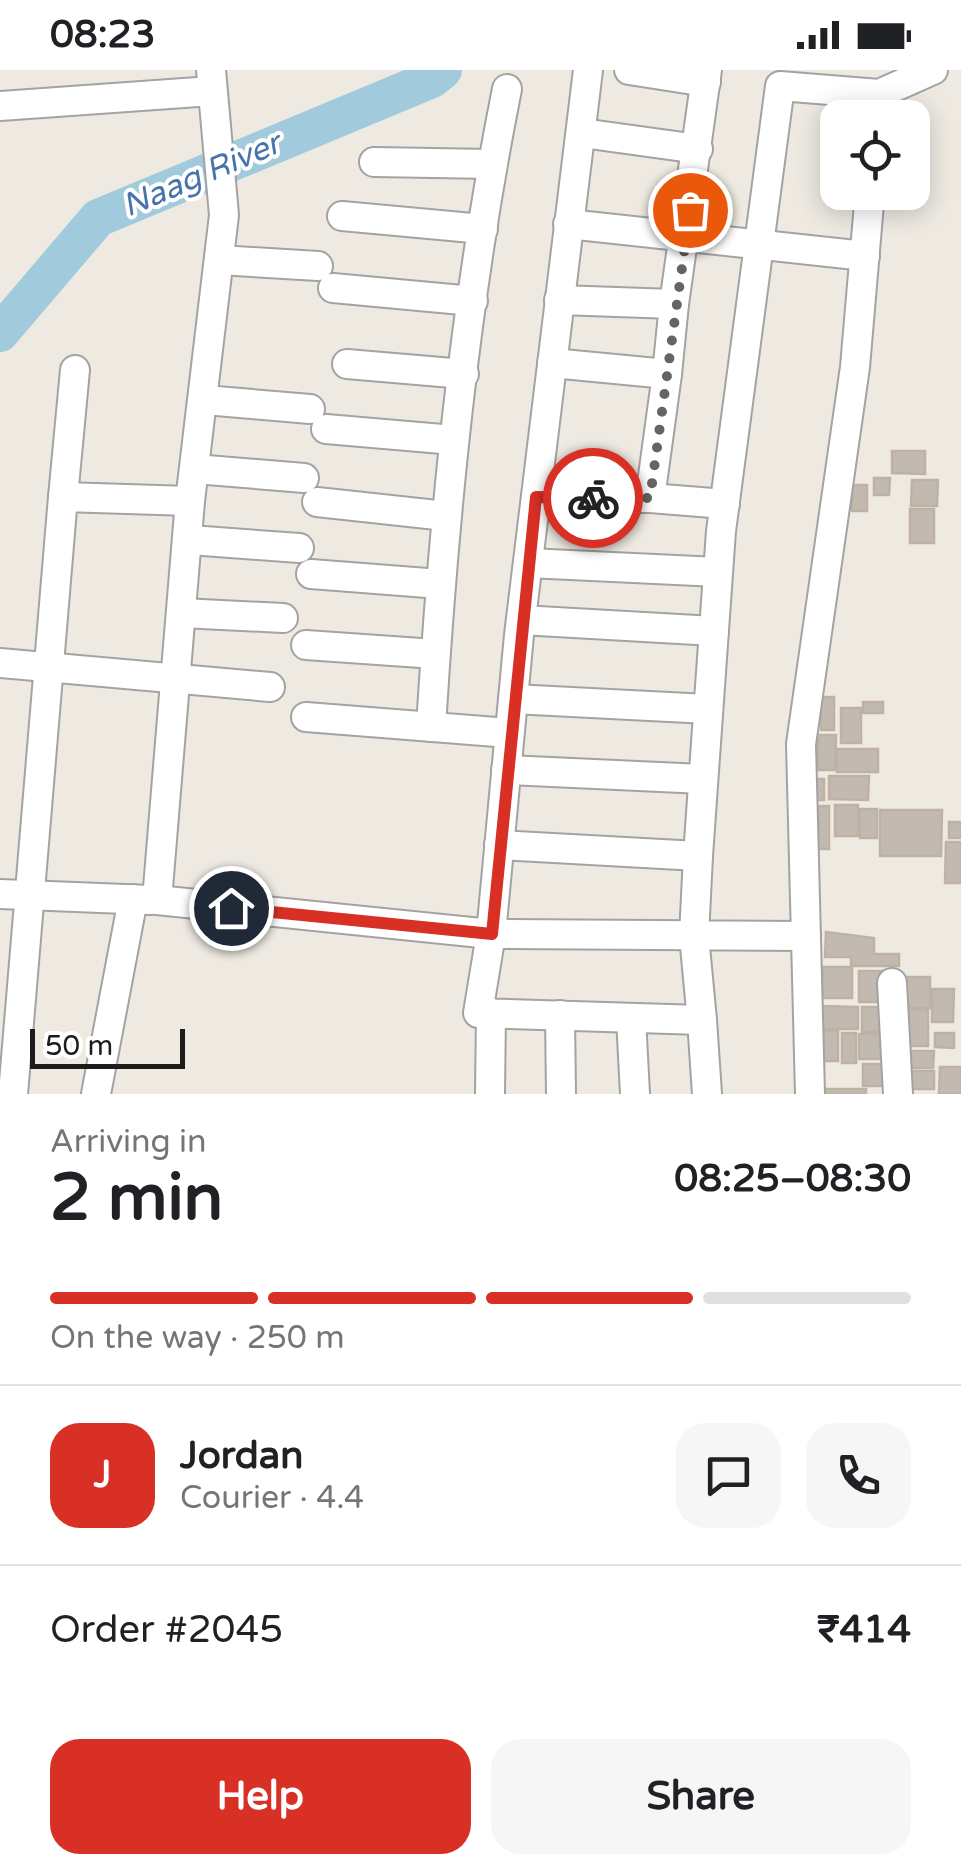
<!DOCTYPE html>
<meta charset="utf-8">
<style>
:root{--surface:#fff;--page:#f6f6f6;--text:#202124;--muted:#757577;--line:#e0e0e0;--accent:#d93025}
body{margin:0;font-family:"Varela Round",sans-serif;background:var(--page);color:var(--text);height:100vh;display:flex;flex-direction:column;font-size:38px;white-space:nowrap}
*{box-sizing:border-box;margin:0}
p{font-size:32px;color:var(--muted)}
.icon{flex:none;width:55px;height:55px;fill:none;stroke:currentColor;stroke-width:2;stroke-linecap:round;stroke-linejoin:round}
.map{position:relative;height:1024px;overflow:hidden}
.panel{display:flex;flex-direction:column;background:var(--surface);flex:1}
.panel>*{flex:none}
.tools{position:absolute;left:820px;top:30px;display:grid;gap:20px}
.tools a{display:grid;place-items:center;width:110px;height:110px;border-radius:20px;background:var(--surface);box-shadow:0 5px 25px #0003;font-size:50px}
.scale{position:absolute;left:30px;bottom:25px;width:155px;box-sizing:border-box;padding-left:10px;border:5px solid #1c1c1c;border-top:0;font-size:28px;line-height:35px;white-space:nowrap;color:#1c1c1c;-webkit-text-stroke:8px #fff;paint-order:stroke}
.pin{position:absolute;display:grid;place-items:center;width:85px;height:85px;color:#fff;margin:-42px;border:5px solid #fff;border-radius:50%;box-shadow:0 2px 10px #0007}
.courier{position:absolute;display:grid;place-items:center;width:100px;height:100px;margin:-50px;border:8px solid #d93025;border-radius:50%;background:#fff;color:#222;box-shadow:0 2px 12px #0007}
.overview em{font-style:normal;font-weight:700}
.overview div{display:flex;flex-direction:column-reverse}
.overview{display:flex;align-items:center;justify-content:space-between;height:170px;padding:0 50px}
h1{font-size:65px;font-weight:700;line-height:75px}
.bar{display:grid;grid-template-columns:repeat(4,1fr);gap:15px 10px;align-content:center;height:120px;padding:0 50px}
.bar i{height:12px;border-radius:8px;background:var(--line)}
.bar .active{background:var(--accent)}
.bar p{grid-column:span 4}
.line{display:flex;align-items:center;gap:25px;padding:0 50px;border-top:2px solid var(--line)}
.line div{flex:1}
.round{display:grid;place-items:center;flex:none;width:105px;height:105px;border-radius:30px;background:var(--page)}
.primary-button{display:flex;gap:20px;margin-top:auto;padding:20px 50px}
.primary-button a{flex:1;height:115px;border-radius:30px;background:var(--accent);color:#fff;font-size:40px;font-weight:700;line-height:115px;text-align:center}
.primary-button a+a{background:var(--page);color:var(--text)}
.status{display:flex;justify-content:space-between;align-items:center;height:70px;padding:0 50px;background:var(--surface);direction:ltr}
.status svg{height:28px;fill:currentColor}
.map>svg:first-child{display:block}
</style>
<div class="status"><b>08:23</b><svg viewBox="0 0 49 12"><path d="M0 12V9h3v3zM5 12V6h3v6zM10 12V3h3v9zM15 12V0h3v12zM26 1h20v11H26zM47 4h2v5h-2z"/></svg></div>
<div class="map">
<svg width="961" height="1024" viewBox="0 0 961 1024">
<rect width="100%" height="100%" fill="#eeeae2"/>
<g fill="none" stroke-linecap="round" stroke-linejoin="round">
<path stroke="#a1cbdc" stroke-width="38" d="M0,263L98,148L432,9L443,0"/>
</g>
<g fill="#c2bab1" stroke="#bfb2a4" stroke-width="2.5">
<path d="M892,381H925V404L892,403Z"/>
<path d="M874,408H890L889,425H874Z"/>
<path d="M912,410H938L937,436H911Z"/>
<rect x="852" y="415" width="15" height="26"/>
<rect x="910" y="439" width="24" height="34"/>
<rect x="821" y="627" width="13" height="33"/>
<rect x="863" y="632" width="20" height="11"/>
<rect x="841" y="638" width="20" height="35"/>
<path d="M818,665H836L835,700H818Z"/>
<rect x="837" y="679" width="41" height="23"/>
<path d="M829,706H869L868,730L829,729Z"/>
<rect x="817" y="709" width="7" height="21"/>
<rect x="835" y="735" width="23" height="31"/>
<rect x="818" y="736" width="11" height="43"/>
<rect x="860" y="739" width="17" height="29"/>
<path d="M880,740H942L941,786H880Z"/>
<rect x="949" y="752" width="12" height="16"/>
<path d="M946,772H961V813H945Z"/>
<path d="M826,862L874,868V884H899V896H851V887H825Z"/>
<rect x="823" y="897" width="29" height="31"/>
<rect x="859" y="901" width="24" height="31"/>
<rect x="906" y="907" width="24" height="31"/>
<path d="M932,919H954L953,952H932Z"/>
<path d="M822,936L858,937V959H822Z"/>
<rect x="862" y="937" width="19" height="25"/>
<rect x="908" y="940" width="20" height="36"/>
<path d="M823,960L838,961V991H823Z"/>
<rect x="842" y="963" width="14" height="30"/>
<path d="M935,963H954V978L935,977Z"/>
<rect x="859" y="964" width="28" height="25"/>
<path d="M909,981H934L933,998H909Z"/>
<rect x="863" y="994" width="22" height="22"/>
<path d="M940,997H961V1024H939Z"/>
<rect x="911" y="1001" width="23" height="18"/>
<rect x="822" y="1019" width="44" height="5"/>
</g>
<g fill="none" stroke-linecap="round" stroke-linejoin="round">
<defs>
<g id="minor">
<path d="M211,0L224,145L190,431L157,830L491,864L519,565L588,0"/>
<path d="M629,0L706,12"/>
<path d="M0,36L212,21"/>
<path d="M582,63L698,79"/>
<path d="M374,92L492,94"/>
<path d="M342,146L483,159"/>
<path d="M568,154L865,186"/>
<path d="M219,190L318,196"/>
<path d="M333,218L473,231"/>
<path d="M559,230L674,234L707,0"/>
<path d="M552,293L667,304L650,428L725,434"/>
<path d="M347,294L464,304"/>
<path d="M667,304L674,234"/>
<path d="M205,330L310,339"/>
<path d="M326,359L454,370"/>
<path d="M195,399L304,408"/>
<path d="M63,427L75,300"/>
<path d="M536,427L650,428"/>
<path d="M317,432L446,446"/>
<path d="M190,470L299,478"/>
<path d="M528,493L718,502"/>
<path d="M311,504L440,514"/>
<path d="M182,543L283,548"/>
<path d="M521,550L714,561"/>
<path d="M306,575L435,584"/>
<path d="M0,593L270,617"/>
<path d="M513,629L708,639"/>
<path d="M306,647L509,663"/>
<path d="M431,657C444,444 465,229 507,19"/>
<path d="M506,700L703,709"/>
<path d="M499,775L698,786L721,461L780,16L879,24L933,0"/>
<path d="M698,786L694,866L702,950L478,943L491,864L806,866"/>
<path d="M0,824L150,830"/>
<path d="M892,913L898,1024"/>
<path d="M560,945L561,1024"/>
<path d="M631,948L635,1024"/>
<path d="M702,950L707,1024"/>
<path d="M13,1024L63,427L190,431"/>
<path d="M96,1024L133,829"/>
<path d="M490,1024L491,943"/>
<path d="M810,1024L801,674L855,297L870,122"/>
</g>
</defs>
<use href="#minor" stroke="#a3a3a3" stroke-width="32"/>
<use href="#minor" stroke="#fff" stroke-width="28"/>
</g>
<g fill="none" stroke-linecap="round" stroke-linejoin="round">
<path stroke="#666461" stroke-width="10" stroke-dasharray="0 18" d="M593,428H650L690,140"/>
<path stroke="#d93025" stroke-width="12" d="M231,838L492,864L536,427L593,428"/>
</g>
<g text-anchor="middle" stroke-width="8" stroke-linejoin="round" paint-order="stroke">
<g font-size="32" font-style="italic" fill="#4974ab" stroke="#fff">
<text transform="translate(201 104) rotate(-23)" y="11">Naag River</text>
</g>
</g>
</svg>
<div class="tools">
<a><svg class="icon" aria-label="locate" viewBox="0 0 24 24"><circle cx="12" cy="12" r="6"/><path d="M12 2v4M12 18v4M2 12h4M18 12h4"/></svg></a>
</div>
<div class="scale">50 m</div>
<div class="pin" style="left:690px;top:140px;background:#ea580c"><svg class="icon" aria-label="bag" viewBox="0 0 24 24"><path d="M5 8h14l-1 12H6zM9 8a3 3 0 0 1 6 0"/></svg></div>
<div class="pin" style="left:231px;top:838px;background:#1f2937"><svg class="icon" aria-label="home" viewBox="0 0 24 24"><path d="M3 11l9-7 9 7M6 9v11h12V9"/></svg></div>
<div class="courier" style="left:593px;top:428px"><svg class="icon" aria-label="bike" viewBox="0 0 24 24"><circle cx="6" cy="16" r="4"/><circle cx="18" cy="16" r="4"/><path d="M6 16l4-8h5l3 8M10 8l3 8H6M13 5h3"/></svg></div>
</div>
<section class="panel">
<div class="overview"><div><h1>2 min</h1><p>Arriving in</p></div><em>08:25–08:30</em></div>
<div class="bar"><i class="active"></i><i class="active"></i><i class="active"></i><i></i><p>On the way · 250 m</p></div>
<div class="line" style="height:180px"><b class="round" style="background:var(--accent);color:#fff">J</b><div><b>Jordan</b><p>Courier · 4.4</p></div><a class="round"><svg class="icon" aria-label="chat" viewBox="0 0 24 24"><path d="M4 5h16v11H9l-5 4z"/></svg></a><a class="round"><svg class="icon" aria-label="phone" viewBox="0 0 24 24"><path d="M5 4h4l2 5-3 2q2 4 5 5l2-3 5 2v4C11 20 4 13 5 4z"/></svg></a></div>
<div class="line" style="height:130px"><div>Order #2045</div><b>₹414</b></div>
<div class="primary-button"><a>Help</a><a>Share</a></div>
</section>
